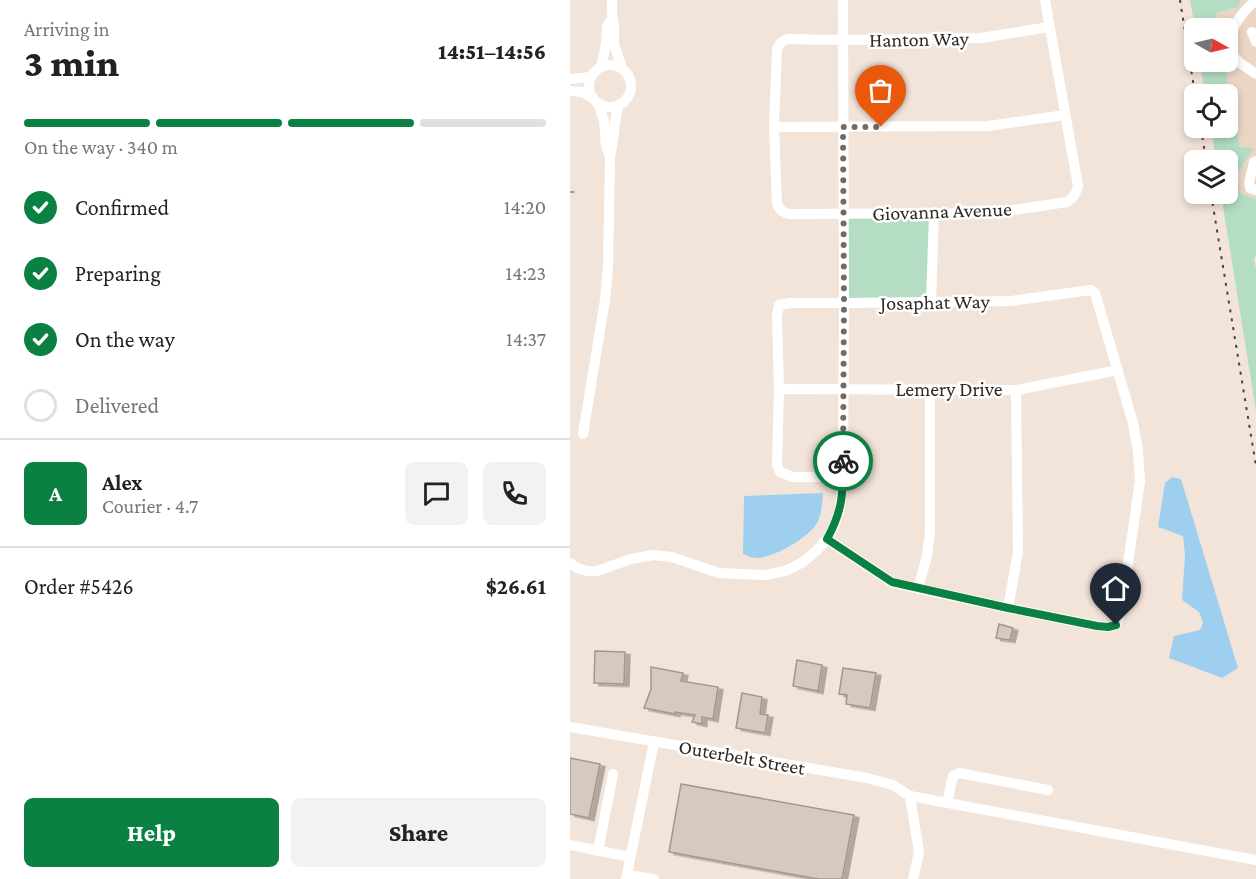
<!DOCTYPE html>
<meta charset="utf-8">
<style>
:root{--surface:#fff;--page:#f2f2f2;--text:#222;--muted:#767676;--line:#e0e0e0;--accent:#0b8043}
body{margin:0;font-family:"Crimson Pro",serif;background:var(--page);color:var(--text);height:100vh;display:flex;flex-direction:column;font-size:22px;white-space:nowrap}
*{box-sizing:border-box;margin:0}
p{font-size:20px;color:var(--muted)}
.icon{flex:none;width:33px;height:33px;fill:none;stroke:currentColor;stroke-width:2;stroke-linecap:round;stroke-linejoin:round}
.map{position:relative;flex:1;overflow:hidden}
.sheet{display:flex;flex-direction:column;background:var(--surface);width:570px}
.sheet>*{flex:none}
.needle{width:39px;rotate:98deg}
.fabs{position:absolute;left:614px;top:18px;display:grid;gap:12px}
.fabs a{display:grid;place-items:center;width:54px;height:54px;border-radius:9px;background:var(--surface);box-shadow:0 3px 9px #0003;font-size:30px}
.pin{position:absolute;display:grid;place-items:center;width:51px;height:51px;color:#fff;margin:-62px -26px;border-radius:50% 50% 50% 0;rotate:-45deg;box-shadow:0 0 6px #0007}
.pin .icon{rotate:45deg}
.courier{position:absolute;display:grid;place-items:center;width:60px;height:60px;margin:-30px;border:4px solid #0b8043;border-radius:50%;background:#fff;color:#222;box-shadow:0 2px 8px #0007}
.head em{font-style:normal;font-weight:800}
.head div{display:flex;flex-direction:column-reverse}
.head{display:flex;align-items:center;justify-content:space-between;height:102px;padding:0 24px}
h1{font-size:39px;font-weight:800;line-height:45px}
.bar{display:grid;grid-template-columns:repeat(4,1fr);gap:9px 6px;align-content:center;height:72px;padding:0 24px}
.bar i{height:8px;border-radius:4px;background:var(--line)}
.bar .selected{background:var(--accent)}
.bar p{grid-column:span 4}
.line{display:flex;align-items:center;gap:15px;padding:0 24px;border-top:2px solid var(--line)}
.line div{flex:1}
.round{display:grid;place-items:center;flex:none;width:63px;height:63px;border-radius:9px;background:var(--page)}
ol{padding:0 24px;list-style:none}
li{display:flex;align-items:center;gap:18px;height:66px}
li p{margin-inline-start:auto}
li .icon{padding:6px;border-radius:50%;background:var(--accent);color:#fff;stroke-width:4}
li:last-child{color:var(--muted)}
li i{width:33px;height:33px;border:3px solid var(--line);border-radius:50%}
.cta{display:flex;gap:12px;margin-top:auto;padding:12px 24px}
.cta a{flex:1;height:69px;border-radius:9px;background:var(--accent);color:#fff;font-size:24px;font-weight:800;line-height:69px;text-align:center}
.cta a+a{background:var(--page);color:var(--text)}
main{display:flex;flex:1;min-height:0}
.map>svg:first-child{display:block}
</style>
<main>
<section class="sheet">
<div class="head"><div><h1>3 min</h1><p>Arriving in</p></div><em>14:51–14:56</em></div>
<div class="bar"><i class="selected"></i><i class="selected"></i><i class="selected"></i><i></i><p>On the way · 340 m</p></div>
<ol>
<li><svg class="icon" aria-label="check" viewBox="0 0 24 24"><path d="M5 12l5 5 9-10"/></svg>Confirmed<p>14:20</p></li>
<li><svg class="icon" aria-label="check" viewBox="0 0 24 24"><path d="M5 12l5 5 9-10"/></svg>Preparing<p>14:23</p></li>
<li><svg class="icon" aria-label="check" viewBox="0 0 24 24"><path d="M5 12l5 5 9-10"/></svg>On the way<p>14:37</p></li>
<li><i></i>Delivered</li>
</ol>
<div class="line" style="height:108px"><b class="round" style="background:var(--accent);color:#fff">A</b><div><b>Alex</b><p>Courier · 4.7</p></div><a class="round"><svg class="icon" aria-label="chat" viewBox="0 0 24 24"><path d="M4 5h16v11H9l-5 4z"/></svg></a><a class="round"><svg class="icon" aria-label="phone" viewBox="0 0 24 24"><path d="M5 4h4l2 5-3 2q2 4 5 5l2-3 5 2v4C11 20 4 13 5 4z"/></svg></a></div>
<div class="line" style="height:78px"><div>Order #5426</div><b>$26.61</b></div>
<div class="cta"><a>Help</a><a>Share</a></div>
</section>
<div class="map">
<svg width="686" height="879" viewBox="0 0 686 879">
<defs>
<filter id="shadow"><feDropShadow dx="5" dy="2.5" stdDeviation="0" flood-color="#0004"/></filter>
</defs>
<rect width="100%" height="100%" fill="#f3e4d9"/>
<path fill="#ebd6c5" d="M670,0H686V199L670,193L667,174L684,148H670L654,62H657V28H648L646,13L668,7Z"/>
<g fill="#b5ddc4">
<path d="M620,0H670L669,7L646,13L648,28H625Z"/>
<path d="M630,62H654L670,147L684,148L667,174L670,193L686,199V255L684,260L686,268V411L651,194H657V160H646L641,128H657V94H635Z"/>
<path d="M273,213H364L361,302L274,303Z"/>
</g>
<g fill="#9fcfef">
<path d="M602,477L611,479L668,668L652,678L599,658L604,636L630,630L633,623L629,612L612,600L615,555L613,536L588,527L595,483Z"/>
<path d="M253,493C252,504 252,517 245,526C234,540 205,557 187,558C182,558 177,555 173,554L174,496Z"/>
</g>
<g fill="#d8c9be" stroke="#a4968b" stroke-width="1.5" filter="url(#shadow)">
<path d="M429,624L443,628L440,640L426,638Z"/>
<path d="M25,651L55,652L54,684L24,683Z"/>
<path d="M227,660L252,665L248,691L223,686Z"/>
<path d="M81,667L113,673L111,681L148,687L143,719L132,717V724L122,722L125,715L105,712V714L74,708L81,689Z"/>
<path d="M273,668L306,673L300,708L276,704L277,695L269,694Z"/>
<path d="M172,693L192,697L190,714L198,715L195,733L166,728Z"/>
<path d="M0,758L30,764L19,818L0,814Z"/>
<path d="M111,784L284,815L272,879H248L99,852Z"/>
</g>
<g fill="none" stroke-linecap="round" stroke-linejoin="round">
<path stroke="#8b817a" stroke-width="1.5" stroke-dasharray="4.5 4.5" stroke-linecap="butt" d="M0,192H9"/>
<g stroke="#fff" stroke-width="10">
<path d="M42,0V13L44,26V44L52,68"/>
<path d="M475,0L508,186C506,193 504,198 497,202L423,213L219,214C212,212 210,210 207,204L204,127L207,49C210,43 212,41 218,39L273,40L411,38L479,27"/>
<path d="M686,0C671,13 649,40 666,59C671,65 680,69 686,74"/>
<path d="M682,32L686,42"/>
<circle cx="40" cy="86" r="21"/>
<path d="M31,67L36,44L37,27L39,22"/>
<path d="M0,79L21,77"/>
<path d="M0,91L12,92L23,98"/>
<path d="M28,103L34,121L36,146L40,157C44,140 44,123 48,106"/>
<path d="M204,127L418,126L495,115"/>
<path d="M686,161L684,162L679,183L680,188L686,190"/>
<path d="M361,302L364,213"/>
<path d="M209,389L446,390L548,370"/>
<path d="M13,434L35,300L38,268L40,157"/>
<path d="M257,539L323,583L438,608L527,626L538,627L546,625L549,618L551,611L570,481L568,451L563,423L525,293L521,290L441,301L274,303H220L209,305L207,316L209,389L207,465L210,472L223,477H273"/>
<path d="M0,563L7,568L17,571H27L61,559L83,555L102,557L149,573L196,575L218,570L233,562L246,551L257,539L265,524L270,508L273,477L274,303L273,0"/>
<path d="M348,589L357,556L360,531V389"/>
<path d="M438,608L448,552L446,390"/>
<path d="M0,727L297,778L323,785L340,796L686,860"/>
<path d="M340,796L349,852L343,879"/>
<path d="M377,803L383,776L389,773L478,790"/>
<path d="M0,845L60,857"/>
<path d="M28,851L43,774"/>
<path d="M57,875L84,879"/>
<path d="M56,879L84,742"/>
</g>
<g stroke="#4a423d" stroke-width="2" stroke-dasharray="3 6" stroke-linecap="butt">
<path d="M610,0L625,94"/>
<path d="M631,128L636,160"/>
<path d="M641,194L686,466"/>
</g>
</g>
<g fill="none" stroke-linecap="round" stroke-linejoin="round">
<path stroke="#746a64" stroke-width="6" stroke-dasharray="0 10.8" d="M273,461L274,303L273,127H311"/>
<path stroke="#0b8043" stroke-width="8" d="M273,461C273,493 273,510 257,539L322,582L438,608L527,626L538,627L546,625"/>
</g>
<g text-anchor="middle" stroke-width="5" stroke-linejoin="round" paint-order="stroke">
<g font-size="20" fill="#2f2925" stroke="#fff">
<text transform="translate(349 39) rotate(-1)" y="7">Hanton Way</text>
<text transform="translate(372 211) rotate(-2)" y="7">Giovanna Avenue</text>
<text transform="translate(365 302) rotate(-1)" y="7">Josaphat Way</text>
<text x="379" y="396">Lemery Drive</text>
<text transform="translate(172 757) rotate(10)" y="7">Outerbelt Street</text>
</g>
</g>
</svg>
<div class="fabs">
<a><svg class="needle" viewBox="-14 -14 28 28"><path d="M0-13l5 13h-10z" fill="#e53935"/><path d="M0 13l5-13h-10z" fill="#767676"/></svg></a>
<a><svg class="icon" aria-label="locate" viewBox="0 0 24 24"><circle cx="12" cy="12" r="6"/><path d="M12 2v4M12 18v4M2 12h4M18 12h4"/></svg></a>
<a><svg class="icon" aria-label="layers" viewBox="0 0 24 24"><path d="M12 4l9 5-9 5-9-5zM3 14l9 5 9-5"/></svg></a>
</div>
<div class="pin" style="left:311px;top:127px;background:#ea580c"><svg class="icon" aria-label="bag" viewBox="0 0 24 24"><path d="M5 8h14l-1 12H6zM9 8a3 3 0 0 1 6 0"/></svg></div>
<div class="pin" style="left:546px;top:625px;background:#1f2937"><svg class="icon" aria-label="home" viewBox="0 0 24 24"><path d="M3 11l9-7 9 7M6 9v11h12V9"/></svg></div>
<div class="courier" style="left:273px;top:461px"><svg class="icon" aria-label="bike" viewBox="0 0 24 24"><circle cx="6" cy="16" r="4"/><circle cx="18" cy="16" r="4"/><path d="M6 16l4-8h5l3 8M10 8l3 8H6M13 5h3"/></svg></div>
</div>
</main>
